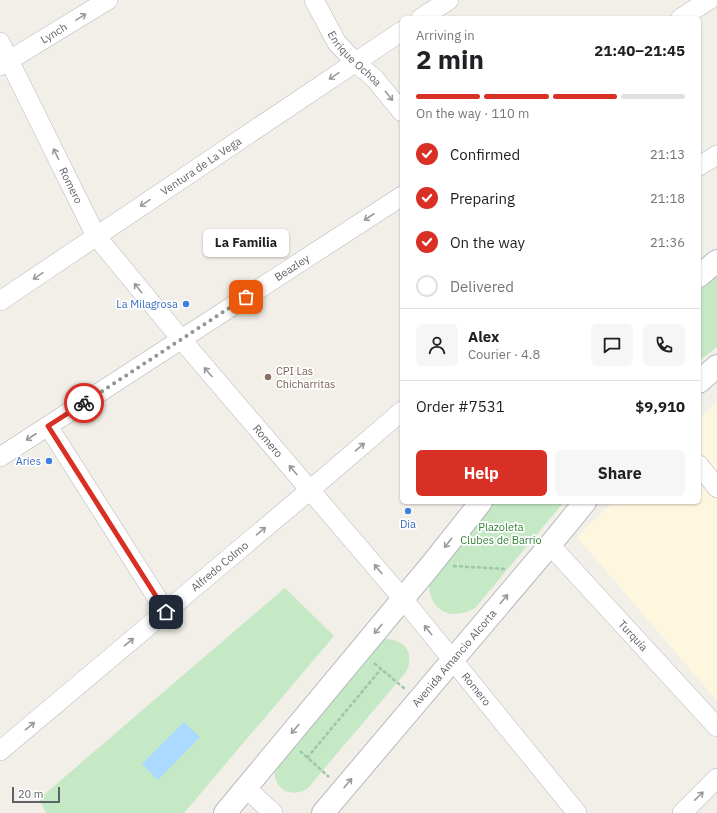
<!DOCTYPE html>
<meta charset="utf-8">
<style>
:root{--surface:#fff;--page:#f6f6f6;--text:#202124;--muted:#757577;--line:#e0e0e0;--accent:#d93025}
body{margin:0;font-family:"IBM Plex Sans",sans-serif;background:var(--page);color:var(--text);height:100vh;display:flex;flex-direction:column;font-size:15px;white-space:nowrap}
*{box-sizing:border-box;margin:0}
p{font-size:13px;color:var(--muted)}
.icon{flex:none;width:22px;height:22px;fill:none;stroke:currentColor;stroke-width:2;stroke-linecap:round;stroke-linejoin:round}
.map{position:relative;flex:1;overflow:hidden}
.sheet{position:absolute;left:400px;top:16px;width:301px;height:488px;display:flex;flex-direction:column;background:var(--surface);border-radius:6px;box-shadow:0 1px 3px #0004}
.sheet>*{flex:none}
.scale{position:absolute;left:12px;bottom:10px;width:48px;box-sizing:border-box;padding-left:4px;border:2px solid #5f6368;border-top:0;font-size:11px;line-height:14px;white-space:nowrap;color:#5f6368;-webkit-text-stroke:3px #fff;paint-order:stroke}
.pin{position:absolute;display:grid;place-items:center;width:34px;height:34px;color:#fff;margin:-17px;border-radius:8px;box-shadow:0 2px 6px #0006}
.courier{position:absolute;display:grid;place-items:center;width:40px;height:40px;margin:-20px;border:3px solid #d93025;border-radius:50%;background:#fff;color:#222;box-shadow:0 1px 5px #0007}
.bubble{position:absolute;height:28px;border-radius:6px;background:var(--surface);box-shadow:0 1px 3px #0004;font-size:13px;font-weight:800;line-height:28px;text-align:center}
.overview em{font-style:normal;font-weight:800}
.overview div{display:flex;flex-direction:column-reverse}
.overview{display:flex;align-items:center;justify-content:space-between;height:68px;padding:0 16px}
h1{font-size:26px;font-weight:800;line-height:30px}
.bar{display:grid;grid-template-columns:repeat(4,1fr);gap:6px 4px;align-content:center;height:48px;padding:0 16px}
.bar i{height:5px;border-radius:3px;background:var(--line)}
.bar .current{background:var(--accent)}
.bar p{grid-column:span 4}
.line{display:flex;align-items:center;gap:10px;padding:0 16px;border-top:1px solid var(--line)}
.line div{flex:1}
.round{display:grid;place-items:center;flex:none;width:42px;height:42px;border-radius:6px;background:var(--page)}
ol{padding:0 16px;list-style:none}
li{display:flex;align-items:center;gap:12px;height:44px}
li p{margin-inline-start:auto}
li .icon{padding:4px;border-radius:50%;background:var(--accent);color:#fff;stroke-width:4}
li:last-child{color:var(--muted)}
li i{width:22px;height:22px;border:2px solid var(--line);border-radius:50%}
.button{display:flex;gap:8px;margin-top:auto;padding:8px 16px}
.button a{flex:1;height:46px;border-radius:6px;background:var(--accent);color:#fff;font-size:16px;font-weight:800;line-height:46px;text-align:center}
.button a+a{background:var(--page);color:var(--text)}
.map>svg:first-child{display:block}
</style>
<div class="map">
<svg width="717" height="813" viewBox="0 0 717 813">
<rect width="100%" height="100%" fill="#f1efe8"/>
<path fill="#fef7e0" d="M717,402V701L577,537L613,502H699V419Z"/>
<g fill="#c5e8c5">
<path d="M717,271V347L699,361V286Z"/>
<path d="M491,502H564L475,608C450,622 428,610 429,581Z"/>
<path d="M285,588L334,636L184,813H46L39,799Z"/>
<path d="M385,639C405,639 415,654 406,672L307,789C289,798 276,790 274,771L378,642Z"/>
</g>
<path fill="#aadaff" d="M184,722L200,737L158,780L142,764Z"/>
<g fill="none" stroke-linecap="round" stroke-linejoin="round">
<defs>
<g id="street">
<path id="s1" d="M314,0L337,43L355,62L375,79L402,112"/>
<path d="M421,18L449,0"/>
<path d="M681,18L709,0"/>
<path id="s2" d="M0,42L96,236L181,339L403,599L577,813"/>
<path id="s3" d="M0,66L108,0"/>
<path d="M699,166L717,155"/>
<path id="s4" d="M0,301L402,31"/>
<path d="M48,426L166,612"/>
<path id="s5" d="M0,457L402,196"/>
<path d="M699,465L717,488"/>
<path id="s6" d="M550,545L717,727"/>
<path id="s7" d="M0,751L310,490L402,411"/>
<path d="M246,788L273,813"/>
<path d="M682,813L717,778"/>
</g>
<g id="secondary">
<path d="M699,276L717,261"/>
<path d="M699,382L717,366"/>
<path d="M225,813L431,565L481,502"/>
<path id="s8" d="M323,813L550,545L585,502"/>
</g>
</defs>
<use href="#street" stroke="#b5b8bc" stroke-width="20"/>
<use href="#secondary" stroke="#b6babf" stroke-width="24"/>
<g stroke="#9cc7a9" stroke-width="2.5" stroke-dasharray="4 2" stroke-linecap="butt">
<path d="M453,566L506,569"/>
<path d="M374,663L405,689"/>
<path d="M300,751L329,777"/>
<path d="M307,758L381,669"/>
</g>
<use href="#street" stroke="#fff" stroke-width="19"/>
<use href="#secondary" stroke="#fff" stroke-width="22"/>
</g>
<defs><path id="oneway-shaft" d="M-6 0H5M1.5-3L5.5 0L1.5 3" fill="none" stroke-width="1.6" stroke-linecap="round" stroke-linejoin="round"/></defs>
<g stroke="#979a9d">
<use href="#oneway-shaft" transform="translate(81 17) rotate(-32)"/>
<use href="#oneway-shaft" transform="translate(334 76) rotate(146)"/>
<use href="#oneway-shaft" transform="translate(389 96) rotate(51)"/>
<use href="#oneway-shaft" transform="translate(56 154) rotate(-116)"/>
<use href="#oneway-shaft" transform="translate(145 203) rotate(146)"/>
<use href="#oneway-shaft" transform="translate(369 217) rotate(147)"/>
<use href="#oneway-shaft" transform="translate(38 276) rotate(146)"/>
<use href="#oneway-shaft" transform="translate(138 288) rotate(-129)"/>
<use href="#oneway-shaft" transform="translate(208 372) rotate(-131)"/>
<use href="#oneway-shaft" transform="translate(31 437) rotate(147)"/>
<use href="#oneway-shaft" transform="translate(360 447) rotate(-41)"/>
<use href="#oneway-shaft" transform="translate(293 470) rotate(-131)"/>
<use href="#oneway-shaft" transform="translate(261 531) rotate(-40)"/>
<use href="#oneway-shaft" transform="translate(448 543) rotate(129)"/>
<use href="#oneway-shaft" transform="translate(378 569) rotate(-130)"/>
<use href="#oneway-shaft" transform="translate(504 599) rotate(-50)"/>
<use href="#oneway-shaft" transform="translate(378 629) rotate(130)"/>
<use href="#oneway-shaft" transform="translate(428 630) rotate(-129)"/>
<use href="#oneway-shaft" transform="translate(129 642) rotate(-40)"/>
<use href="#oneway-shaft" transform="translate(30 726) rotate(-40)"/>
<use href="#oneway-shaft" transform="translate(295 729) rotate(130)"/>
<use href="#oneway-shaft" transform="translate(348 783) rotate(-50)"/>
<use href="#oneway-shaft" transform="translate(699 796) rotate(-44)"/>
</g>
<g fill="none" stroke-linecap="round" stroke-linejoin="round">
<path stroke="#929495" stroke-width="4" stroke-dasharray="0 7.2" d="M84,403L246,297"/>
<path stroke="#d93025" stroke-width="5" d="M84,403L48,426L166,612"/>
</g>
<g fill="#3f7fe0" stroke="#fff" stroke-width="1.5">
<circle cx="186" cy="304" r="4"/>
<circle cx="49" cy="461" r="4"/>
<circle cx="408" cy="511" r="4"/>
</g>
<circle fill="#8d6e63" stroke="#fff" stroke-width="1.5" cx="268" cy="377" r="4"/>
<g text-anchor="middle" stroke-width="3.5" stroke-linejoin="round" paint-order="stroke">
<g font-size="11" fill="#5f6368" stroke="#fff">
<text dy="4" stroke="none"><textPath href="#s3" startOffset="63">Lynch</textPath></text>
<text dy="4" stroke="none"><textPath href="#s1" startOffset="72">Enrique Ochoa</textPath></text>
<text dy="4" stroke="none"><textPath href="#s4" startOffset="242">Ventura de La Vega</textPath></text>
<text dy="4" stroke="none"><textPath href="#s2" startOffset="160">Romero</textPath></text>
<text dy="4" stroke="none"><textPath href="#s5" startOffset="348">Beazley</textPath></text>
<text dy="4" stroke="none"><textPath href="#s2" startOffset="484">Romero</textPath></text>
<text dy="4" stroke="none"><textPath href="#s7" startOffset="287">Alfredo Colmo</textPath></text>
<text dy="4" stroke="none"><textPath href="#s6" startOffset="123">Turquía</textPath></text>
<text dy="4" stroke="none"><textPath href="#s8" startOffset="203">Avenida Amancio Alcorta</textPath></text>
<text dy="4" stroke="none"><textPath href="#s2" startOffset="808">Romero</textPath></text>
</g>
<g font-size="11" fill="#366cbe" stroke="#fff" text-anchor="end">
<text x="178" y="308">La Milagrosa</text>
<text x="41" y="465">Aries</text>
<text x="408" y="528" text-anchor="middle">Dia</text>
</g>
<g font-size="11" fill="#785e54" stroke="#fff" text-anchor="start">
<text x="276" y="375">CPI Las<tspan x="276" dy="13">Chicharritas</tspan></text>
</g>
<g font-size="11" fill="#348238" stroke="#fff">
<text x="501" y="531">Plazoleta<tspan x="501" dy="13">Clubes de Barrio</tspan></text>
</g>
</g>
</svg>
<div class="scale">20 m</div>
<div class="pin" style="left:246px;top:297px;background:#ea580c"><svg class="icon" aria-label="bag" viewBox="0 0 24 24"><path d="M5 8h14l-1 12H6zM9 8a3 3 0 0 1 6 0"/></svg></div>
<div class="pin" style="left:166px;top:612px;background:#1f2937"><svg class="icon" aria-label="home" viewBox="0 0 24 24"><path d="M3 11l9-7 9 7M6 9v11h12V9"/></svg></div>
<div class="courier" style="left:84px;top:403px"><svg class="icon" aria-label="bike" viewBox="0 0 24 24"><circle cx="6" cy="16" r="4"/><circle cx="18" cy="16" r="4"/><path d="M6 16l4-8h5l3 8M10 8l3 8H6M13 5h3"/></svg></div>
<div class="bubble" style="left:203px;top:229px;width:86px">La Familia</div>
<section class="sheet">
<div class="overview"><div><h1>2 min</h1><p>Arriving in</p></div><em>21:40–21:45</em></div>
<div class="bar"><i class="current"></i><i class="current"></i><i class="current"></i><i></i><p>On the way · 110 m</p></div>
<ol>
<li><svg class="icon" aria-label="check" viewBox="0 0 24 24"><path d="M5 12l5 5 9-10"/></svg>Confirmed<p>21:13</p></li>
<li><svg class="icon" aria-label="check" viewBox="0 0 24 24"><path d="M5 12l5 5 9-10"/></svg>Preparing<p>21:18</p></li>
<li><svg class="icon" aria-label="check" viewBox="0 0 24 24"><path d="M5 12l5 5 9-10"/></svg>On the way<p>21:36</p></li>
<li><i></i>Delivered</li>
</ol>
<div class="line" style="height:72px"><a class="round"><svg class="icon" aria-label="person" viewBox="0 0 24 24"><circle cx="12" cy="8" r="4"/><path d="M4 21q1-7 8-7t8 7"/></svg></a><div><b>Alex</b><p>Courier · 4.8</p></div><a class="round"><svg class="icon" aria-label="chat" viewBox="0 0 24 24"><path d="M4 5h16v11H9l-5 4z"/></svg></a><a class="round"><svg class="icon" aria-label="phone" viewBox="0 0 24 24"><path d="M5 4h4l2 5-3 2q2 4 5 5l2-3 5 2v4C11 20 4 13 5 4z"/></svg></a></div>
<div class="line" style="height:52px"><div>Order #7531</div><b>$9,910</b></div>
<div class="button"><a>Help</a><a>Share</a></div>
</section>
</div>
